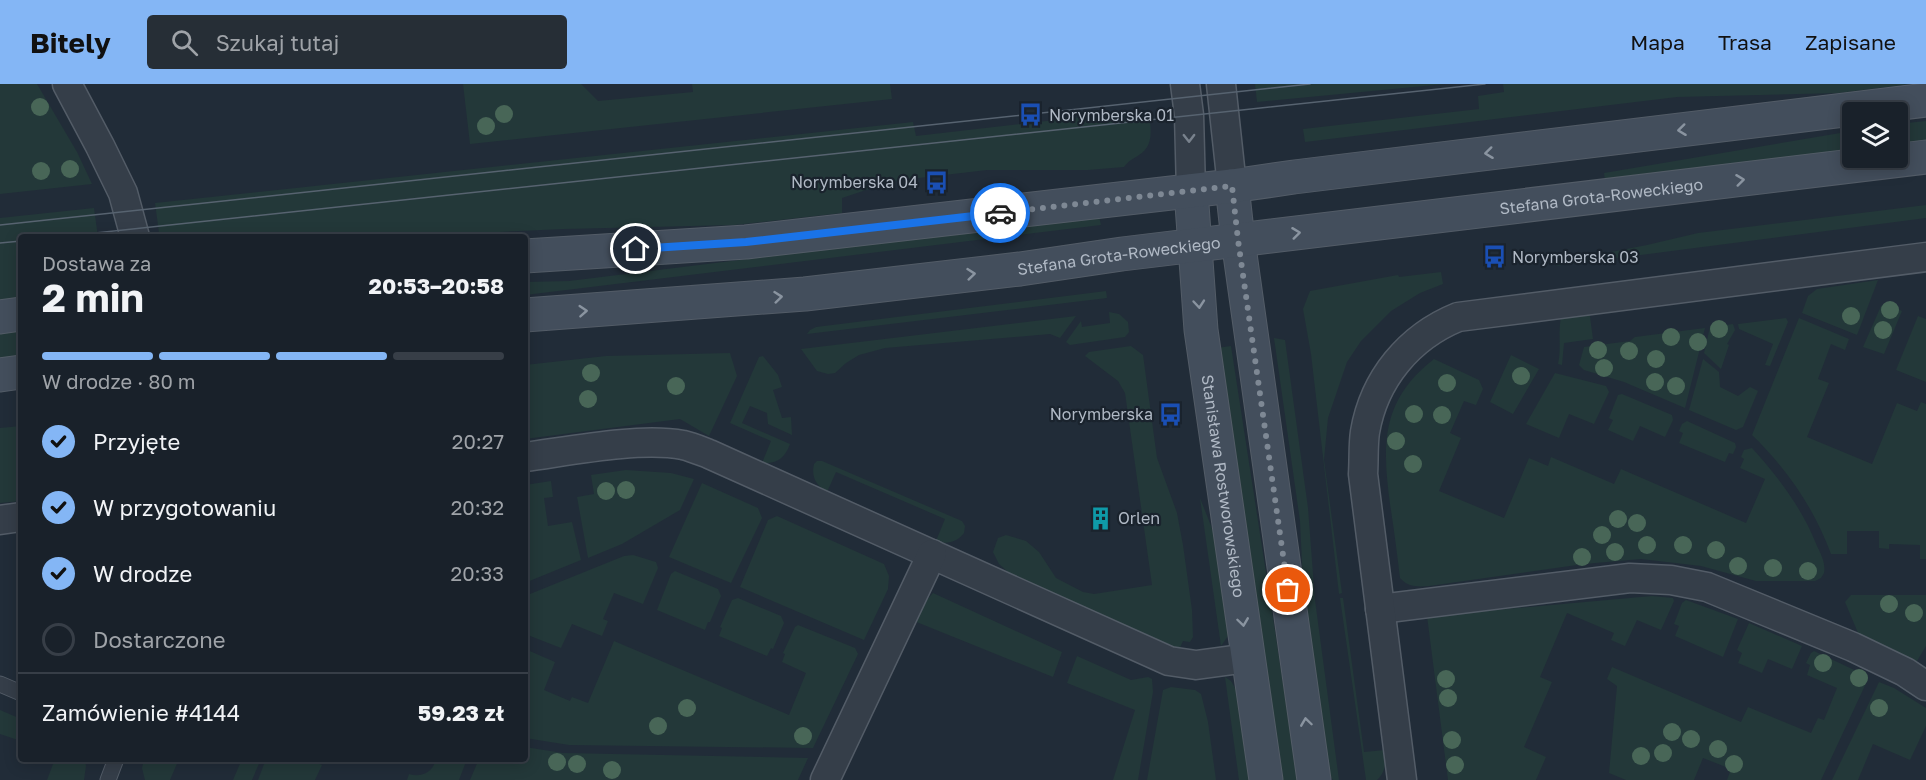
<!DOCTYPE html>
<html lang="pl">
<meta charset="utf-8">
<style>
:root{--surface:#19212a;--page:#262e36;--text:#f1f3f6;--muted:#9fa3a8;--line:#373e47;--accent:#84b6f5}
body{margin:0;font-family:"Golos Text",sans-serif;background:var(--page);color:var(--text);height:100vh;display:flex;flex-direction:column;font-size:22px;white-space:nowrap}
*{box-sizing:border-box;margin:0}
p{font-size:20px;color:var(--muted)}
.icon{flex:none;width:33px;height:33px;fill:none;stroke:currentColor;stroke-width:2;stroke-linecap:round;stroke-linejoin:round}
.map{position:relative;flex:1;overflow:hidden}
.drawer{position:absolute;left:18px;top:150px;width:510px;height:528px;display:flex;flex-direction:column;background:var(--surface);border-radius:6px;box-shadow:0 3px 15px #0003,0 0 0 2px var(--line)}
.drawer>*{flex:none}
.tools{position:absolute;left:1842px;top:18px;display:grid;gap:12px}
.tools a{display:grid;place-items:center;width:66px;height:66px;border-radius:6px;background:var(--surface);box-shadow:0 3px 15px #0003,0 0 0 2px var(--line);font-size:30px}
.pin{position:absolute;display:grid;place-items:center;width:51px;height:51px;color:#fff;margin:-26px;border:3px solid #fff;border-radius:50%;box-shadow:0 2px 6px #0007}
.courier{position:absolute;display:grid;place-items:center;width:60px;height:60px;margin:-30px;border:4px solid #1a73e8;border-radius:50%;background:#fff;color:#222;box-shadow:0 2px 8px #0007}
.headline em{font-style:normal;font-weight:700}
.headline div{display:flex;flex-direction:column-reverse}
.headline{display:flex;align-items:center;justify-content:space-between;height:102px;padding:0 24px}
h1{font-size:39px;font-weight:700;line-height:45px}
.bar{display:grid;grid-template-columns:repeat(4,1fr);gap:9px 6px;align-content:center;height:72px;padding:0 24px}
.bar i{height:8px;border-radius:4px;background:var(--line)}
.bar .on{background:var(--accent)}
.bar p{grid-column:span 4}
.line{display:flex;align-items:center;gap:15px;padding:0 24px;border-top:2px solid var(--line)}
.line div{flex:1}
ol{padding:0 24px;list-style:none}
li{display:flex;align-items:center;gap:18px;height:66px}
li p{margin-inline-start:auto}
li .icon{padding:6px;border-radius:50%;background:var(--accent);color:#111;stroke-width:4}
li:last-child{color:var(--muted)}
li i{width:33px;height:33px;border:3px solid var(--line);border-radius:50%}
header{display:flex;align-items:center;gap:36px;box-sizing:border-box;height:84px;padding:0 30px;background:var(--accent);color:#111}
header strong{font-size:28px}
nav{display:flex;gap:33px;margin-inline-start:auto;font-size:21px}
.search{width:420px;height:54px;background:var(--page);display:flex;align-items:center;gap:15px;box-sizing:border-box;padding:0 21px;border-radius:6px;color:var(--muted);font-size:22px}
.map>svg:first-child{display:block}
</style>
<header>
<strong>Bitely</strong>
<div class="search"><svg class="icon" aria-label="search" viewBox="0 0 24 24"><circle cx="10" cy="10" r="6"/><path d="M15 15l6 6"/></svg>Szukaj tutaj</div>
<nav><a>Mapa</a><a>Trasa</a><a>Zapisane</a></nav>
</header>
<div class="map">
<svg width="1926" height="696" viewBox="0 0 1926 696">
<rect width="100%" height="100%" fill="#212c38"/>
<g fill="#233839">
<path d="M0,0H37L77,68L92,100L0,110Z"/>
<path d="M463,0H581L598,17L693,8L692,0H890L892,15L470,60Z"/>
<path d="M1255,0H1445L1257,18Z"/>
<path d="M1503,0H1911L1839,9L1677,13L1305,58L1303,45L1479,25L1478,12L1504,8Z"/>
<path d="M1144,26L1145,31L1149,30C1151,45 1154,62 1139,71C1133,75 1128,77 1124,83L1088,86H987L893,97L842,114V129L734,141L564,145L393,153H154L151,150L159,149L155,119L913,38L916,52Z"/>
<path d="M1926,37V57L1898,61V40Z"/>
<path d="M1852,47V66L1605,97L1604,89Z"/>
<path d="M1926,121V134L1556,182L1555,177L1580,174L1647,161L1698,149Z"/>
<path d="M94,124L98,153H21V214L0,216V134Z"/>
<path d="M1099,132L1101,141L525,211V198L569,197Z"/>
<path d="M1441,188L1443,200L1420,209L1391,227L1361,257L1347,278L1328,334L1324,376L1342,509L1339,510L1311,270L1303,225L1310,207L1398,191L1399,193Z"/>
<path d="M1878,196L1857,251L1802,229L1808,212L1817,205Z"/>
<path d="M1106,207L1107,214L807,250L810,246L816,243Z"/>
<path d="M1885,219L1902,227L1884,270L1863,263L1881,222Z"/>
<path d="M1589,225L1593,255L1564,259L1562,281L1558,280C1562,263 1557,246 1562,229Z"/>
<path d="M1109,228L1119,230L1128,238L1129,248L1125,253L1070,261L1066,258L1081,237L1082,243L1110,239Z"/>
<path d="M1076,232L1060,254L1050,250L885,264L859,271L846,279L835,289L828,290L817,287L801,265Z"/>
<path d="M1918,232L1926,235V298L1896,286Z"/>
<path d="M1786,234L1788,238L1770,282L1765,281L1773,260L1739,245L1738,240Z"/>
<path d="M1799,234L1849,255L1845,266L1831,260L1818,295L1829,299L1807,353L1872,380L1897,319L1917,327L1921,318L1926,320V475H1920V461L1889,460V465L1879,464V447H1847V470H1831C1814,424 1787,385 1752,351Z"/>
<path d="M1733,240L1735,246L1727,260L1729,261L1721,285L1704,269L1710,243Z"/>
<path d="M1705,244L1685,324L1624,298L1584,286L1579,281L1584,263L1630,257L1635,253Z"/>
<path d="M21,247V272L0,275V250Z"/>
<path d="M1274,254L1285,256L1308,424L1315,516L1339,696H1333L1327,688L1304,520L1300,437Z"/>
<path d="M1131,262L1143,271L1157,374L1177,429L1183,461L1192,526L1193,553L1190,558L1183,557L1179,566L1152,556L1008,488L999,480L993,468L998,454L1006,451L1026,457L1039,468L1056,494L1083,508L1094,510L1152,501L1125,309L1118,297L1085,272L1089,268Z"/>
<path d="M1231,262L1298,696H1281L1217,264Z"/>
<path d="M730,269L737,292L709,352L680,335L525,355V281L606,272Z"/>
<path d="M1511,271L1539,285L1513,330L1490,318Z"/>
<path d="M763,272L778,291L782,303L773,306L782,334L791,333L792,351L768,340L767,329L750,322L742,339L790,360C785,374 777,380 762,379L771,357L730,339L759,273Z"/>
<path d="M1434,275L1479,296L1483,305L1476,321L1464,317L1450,349L1461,354L1439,407L1504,434L1529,374L1548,382L1551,373L1614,400L1621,385L1746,439L1765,395L1740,384L1744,375L1741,373L1744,366L1752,364C1779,394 1802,424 1817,462C1821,470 1826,480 1824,489L1821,494L1815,497H1756L1701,482L1641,475L1584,480L1429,502C1417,503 1408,503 1400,494C1397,469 1394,445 1390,420C1382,360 1381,316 1434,275Z"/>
<path d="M1703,275L1719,288L1720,303L1738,312L1750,303L1758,307L1743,343L1736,346L1689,326Z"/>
<path d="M1555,289L1606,302L1609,308L1594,340L1569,330L1559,354L1526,340Z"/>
<path d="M1622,310L1672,331L1673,336L1665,353L1640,342L1633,357L1608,346L1613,336L1609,334L1618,311Z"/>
<path d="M1687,337L1735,359L1736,363L1733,370L1729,369L1725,378L1679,359L1683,349L1679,347L1682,340Z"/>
<path d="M21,342V417L0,419V344Z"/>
<path d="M817,377H822L962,437L965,442L964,449C957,458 947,461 936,457L945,435L836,388L827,408C816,401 811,393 814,380Z"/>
<path d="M626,386L671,389L694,395L680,426L622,460L588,474L577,413L594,410L591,391Z"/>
<path d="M551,397L553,413L544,414L548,442L572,438L581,476L527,498L525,497V401Z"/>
<path d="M702,399L758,424L762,434L731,499L669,473Z"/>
<path d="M1200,414L1217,457L1227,536L1228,552L1221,562Z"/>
<path d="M777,432L884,480L889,492L888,505L864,556L740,503L768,436Z"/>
<path d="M633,471L656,478L658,484L643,520L614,509L603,535L608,537L602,552L572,540L561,564L525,550V512L624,472Z"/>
<path d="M675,487L718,505L721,512L710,538H708L705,546L657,526L671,490Z"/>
<path d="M933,509L1062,568L1053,593L914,537L923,520Z"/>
<path d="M1851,511H1926V562L1914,582L1861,556L1845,518Z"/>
<path d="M1652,512L1673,514L1674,517L1661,546L1637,536L1625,562L1611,556L1614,549L1567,529L1540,593L1552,598L1524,663L1546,673L1536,696H1448L1427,532Z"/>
<path d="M738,514L781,532L784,539L773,565L771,564L767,572L719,552L722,544L720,543L732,516Z"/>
<path d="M1340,514H1343L1364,668L1385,666C1386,678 1386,688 1377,696H1366Z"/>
<path d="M1686,516L1738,535L1723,573L1675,552L1679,542L1674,540L1682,519Z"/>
<path d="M1749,539L1802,562L1792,585L1768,575L1762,589L1738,579L1742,569L1737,566Z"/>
<path d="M798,541L855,564L858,570L813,664L569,661L525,654V565L555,578L544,606L570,617L572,613L588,619L614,557L789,631L806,589L782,578L785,570L783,569L795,543Z"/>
<path d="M1814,567L1867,592L1868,595L1821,696H1727L1731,685L1703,674L1694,696H1626L1609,689L1617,602L1607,595L1612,583L1741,638L1748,623L1811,649L1818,634L1824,636L1837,604L1807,591L1810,581L1806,579L1811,569Z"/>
<path d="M1077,572L1131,596L1148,593L1152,595L1153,608L1138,696H1113L1135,626L1067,599Z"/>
<path d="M1225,593L1231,597L1238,609L1250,696H1239Z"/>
<path d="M1879,598L1894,604L1926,624V642L1910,676L1873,660L1858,696H1832Z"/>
<path d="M1171,603L1195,606L1201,610L1208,638L1216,696H1147L1163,606Z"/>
<path d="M0,626L21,635V657L0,650Z"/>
<path d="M525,663L563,669L808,674L798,696H470L479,675H525Z"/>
<path d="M55,675H85L86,682L84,696H47Z"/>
<path d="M144,675H179L170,696H145L142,684Z"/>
<path d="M242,675H261L252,696H233Z"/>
<path d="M266,675H308L322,681L315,696H258Z"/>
<path d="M436,675H467L459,696H407L409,690C422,694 433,688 436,675Z"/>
</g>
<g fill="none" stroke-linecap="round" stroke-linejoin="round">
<defs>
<g id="lane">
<path d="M0,600L21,609"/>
<path d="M108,696L116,675"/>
</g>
<g id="street">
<path d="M67,0L100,62L123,109L135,153"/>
<path d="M1185,0L1189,31L1191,107"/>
<path d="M1221,0L1232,102"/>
<path d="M525,373C570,367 639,353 683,361C692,363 701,367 709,370L1169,577L1196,581L1248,574"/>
<path d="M0,436L21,433"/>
<path d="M1380,525L1630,494L1671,496L1707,503L1853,563L1905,588L1926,602"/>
<path d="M825,696L932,470"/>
<path d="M1402,696L1363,390C1364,376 1363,361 1365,348C1374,295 1409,253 1458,233L1926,173"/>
</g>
<g id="secondary">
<path d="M1232,102L1238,156L1314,696"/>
<path id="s1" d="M1191,107L1201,246L1266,696"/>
<path d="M525,172L746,158L1232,102L1294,93L1926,16"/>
<path id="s2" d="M525,231L805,210L1020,185L1122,170L1926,73"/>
<path d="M0,233L21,230"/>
<path d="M0,291L21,288"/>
</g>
</defs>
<use href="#lane" stroke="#535c67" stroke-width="17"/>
<use href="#street" stroke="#535c67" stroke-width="31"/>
<use href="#secondary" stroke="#535c67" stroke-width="35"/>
<use href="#lane" stroke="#353e49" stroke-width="15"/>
<use href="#street" stroke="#353e49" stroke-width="28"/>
<use href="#secondary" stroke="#434e5c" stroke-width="33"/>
<g stroke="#576370" stroke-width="1.5">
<path d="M0,141L1310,0"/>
<path d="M58,153L1485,0"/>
<path d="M0,159L21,157"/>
</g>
</g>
<g fill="#486657">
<circle cx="40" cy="23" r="9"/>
<circle cx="504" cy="30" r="9"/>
<circle cx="486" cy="42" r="9"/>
<circle cx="70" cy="85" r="9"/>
<circle cx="41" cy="87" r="9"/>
<circle cx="1890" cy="226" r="9"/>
<circle cx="1851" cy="232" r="9"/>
<circle cx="1719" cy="245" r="9"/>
<circle cx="1883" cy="246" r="9"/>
<circle cx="1671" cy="253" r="9"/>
<circle cx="1698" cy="258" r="9"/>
<circle cx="1598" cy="266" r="9"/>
<circle cx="1629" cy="267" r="9"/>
<circle cx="1656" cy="275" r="9"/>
<circle cx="1604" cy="284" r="9"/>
<circle cx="591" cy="289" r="9"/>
<circle cx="1521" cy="292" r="9"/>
<circle cx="1655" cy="298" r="9"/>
<circle cx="1447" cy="299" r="9"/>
<circle cx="676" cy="302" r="9"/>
<circle cx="1676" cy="302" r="9"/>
<circle cx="588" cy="315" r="9"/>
<circle cx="1414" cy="330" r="9"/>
<circle cx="1442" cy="331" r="9"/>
<circle cx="1396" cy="357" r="9"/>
<circle cx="1413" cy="380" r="9"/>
<circle cx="626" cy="406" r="9"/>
<circle cx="606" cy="407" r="9"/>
<circle cx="1618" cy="435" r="9"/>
<circle cx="1637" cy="439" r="9"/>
<circle cx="1602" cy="451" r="9"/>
<circle cx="1647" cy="461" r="9"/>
<circle cx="1683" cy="461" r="9"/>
<circle cx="1716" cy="466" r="9"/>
<circle cx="1615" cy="468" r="9"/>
<circle cx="1582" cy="473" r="9"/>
<circle cx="1738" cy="482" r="9"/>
<circle cx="1773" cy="484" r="9"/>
<circle cx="1808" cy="487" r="9"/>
<circle cx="1889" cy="520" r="9"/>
<circle cx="1914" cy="529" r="9"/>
<circle cx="1823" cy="579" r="9"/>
<circle cx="1859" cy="594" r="9"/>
<circle cx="1446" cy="595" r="9"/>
<circle cx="1448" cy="614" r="9"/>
<circle cx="687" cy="624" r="9"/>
<circle cx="1879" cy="624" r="9"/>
<circle cx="658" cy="642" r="9"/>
<circle cx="1672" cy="648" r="9"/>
<circle cx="803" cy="652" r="9"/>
<circle cx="1691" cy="655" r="9"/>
<circle cx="1452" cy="656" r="9"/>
<circle cx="1718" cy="665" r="9"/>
<circle cx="1663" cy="669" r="9"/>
<circle cx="1641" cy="672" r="9"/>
<circle cx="557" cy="678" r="9"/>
<circle cx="577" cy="680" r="9"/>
<circle cx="1734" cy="680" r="9"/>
<circle cx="1455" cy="681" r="9"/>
<circle cx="612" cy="686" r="9"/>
</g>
<defs><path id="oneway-chevron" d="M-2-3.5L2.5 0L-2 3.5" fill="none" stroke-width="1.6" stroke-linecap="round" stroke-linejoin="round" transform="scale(1.5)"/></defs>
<g stroke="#8a94a0">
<use href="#oneway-chevron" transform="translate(1682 46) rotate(173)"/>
<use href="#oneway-chevron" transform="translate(1489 69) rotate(173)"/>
<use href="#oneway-chevron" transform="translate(1740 96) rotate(-7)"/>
<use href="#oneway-chevron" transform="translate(1296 149) rotate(-7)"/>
<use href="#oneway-chevron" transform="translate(971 190) rotate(-6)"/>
<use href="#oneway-chevron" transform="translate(778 213) rotate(-6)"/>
<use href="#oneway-chevron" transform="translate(1199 220) rotate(85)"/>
<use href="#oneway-chevron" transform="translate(583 227) rotate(-4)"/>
<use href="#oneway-chevron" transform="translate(1243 538) rotate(82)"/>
<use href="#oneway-chevron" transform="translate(1306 638) rotate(-98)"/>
</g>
<use stroke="#79828d" href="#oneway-chevron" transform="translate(1189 54) rotate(89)"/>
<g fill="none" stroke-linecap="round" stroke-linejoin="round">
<path stroke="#7e8894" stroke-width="6" stroke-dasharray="0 10.8" d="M1000,129L1232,102L1238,156L1288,506"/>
<path stroke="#1a73e8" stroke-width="8" d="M636,165L746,158L1000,129"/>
</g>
<defs>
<symbol id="bus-bare" viewBox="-9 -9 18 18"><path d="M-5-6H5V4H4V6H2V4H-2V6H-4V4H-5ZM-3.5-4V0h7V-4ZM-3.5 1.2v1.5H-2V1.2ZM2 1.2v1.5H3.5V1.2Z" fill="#1a4fb4" stroke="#1a232d" stroke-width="2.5" paint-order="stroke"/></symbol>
<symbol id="building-bare" viewBox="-9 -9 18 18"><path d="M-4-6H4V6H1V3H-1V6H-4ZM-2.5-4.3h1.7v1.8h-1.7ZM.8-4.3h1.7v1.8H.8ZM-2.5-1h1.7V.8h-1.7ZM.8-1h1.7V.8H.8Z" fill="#0f9aa8" stroke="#1a232d" stroke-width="2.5" paint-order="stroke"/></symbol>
</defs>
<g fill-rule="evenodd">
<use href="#bus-bare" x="1014" y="14" width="33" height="33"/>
<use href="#bus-bare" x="920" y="82" width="33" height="33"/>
<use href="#bus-bare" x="1478" y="156" width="33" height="33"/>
<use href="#bus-bare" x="1154" y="314" width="33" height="33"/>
<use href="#building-bare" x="1084" y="418" width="33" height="33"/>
</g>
<g text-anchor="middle" stroke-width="4.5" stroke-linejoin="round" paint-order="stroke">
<g font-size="16" fill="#b0b9c5" stroke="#1a232d" text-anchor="start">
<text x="1049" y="37">Norymberska 01</text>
<text x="918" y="104" text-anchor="end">Norymberska 04</text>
<text x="1512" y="179">Norymberska 03</text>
<text x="1153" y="336" text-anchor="end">Norymberska</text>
<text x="1118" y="440">Orlen</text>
</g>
<g font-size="16" fill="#b0b9c5" stroke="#1a232d">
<text dy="6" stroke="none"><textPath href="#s2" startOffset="1083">Stefana Grota-Roweckiego</textPath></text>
<text dy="6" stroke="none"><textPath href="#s2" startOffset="597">Stefana Grota-Roweckiego</textPath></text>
<text dy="6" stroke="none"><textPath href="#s1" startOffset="297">Stanisława Rostworowskiego</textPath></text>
</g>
</g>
</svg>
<div class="tools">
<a><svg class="icon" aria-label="layers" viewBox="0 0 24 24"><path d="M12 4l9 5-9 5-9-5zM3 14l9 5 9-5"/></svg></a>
</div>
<div class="pin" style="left:1288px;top:506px;background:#ea580c"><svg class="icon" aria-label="bag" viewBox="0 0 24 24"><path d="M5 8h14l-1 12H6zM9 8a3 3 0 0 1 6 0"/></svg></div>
<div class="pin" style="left:636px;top:165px;background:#1f2937"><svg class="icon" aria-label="home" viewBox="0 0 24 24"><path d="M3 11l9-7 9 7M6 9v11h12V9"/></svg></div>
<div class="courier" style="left:1000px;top:129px"><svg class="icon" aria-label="car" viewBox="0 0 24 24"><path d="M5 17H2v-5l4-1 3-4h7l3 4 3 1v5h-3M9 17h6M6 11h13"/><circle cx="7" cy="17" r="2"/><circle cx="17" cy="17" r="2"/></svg></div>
<section class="drawer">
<div class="headline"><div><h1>2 min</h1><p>Dostawa za</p></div><em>20:53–20:58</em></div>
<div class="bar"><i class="on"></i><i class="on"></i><i class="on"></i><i></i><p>W drodze · 80 m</p></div>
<ol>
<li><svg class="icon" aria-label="check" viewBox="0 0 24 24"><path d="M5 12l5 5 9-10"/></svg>Przyjęte<p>20:27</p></li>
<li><svg class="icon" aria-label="check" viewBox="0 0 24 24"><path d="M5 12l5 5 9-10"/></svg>W przygotowaniu<p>20:32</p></li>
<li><svg class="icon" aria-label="check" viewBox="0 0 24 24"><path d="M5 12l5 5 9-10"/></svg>W drodze<p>20:33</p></li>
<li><i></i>Dostarczone</li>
</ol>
<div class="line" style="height:78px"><div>Zamówienie #4144</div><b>59.23 zł</b></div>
</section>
</div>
